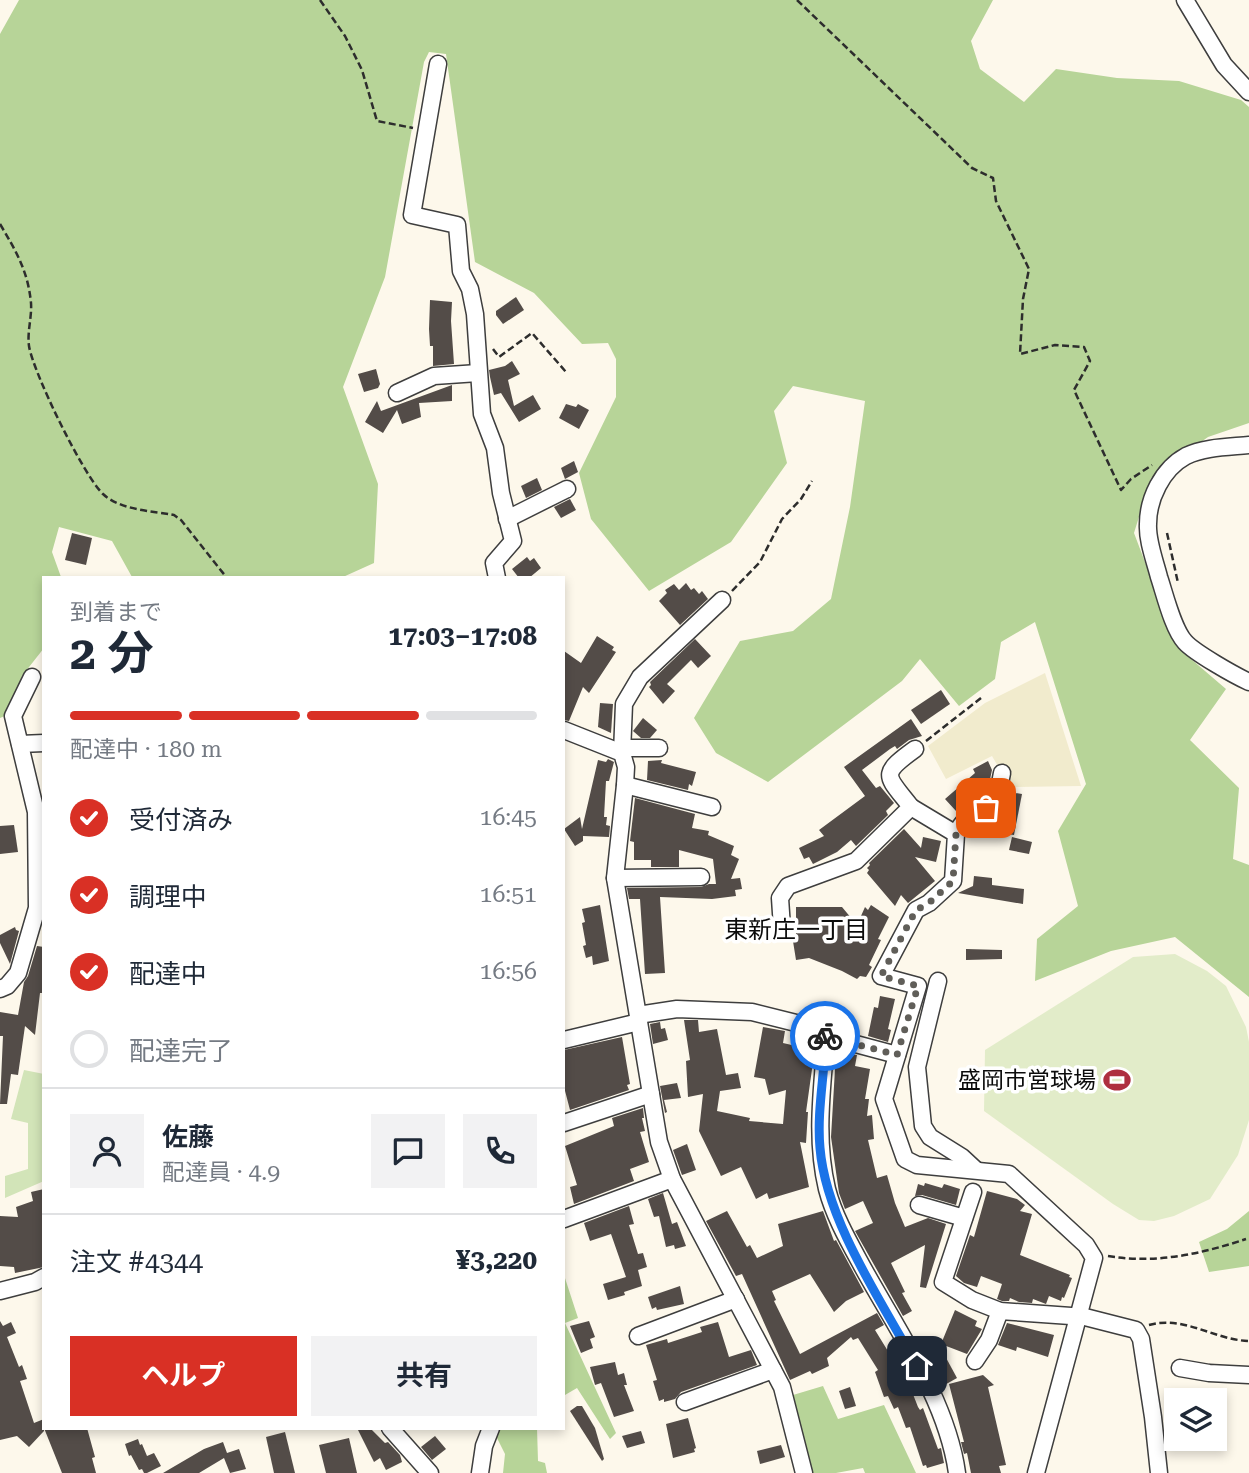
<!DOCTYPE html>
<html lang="ja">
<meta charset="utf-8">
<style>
:root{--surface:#fff;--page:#f2f2f3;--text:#1f2937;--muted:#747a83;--line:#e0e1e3;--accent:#d93025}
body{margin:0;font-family:"Roboto Serif","Noto Sans JP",serif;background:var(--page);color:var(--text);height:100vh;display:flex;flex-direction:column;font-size:26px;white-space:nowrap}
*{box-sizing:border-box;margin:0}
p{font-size:23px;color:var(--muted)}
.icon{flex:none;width:38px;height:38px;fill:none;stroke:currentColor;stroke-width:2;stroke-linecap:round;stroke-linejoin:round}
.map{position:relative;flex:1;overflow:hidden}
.sheet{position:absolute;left:42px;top:576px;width:523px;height:854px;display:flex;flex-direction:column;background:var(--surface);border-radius:0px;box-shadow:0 4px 10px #0003}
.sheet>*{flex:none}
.tools{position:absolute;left:1164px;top:1388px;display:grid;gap:14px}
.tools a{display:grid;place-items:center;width:63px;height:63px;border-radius:0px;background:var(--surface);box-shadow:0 4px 10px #0003;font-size:35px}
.pin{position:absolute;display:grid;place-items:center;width:60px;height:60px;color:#fff;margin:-30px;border-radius:14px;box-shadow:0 4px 10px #0006}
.courier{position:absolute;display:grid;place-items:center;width:70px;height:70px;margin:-35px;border:5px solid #1a73e8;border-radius:50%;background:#fff;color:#222;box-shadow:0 2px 9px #0007}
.overview em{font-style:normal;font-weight:700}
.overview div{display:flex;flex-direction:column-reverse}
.overview{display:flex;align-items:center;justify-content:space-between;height:119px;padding:0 28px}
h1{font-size:46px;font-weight:700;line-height:52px}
.bar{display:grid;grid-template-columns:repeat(4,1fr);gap:10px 7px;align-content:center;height:84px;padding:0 28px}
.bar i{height:9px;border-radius:5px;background:var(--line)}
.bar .current{background:var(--accent)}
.bar p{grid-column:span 4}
.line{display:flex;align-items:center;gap:18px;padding:0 28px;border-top:2px solid var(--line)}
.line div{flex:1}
.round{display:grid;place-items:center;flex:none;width:74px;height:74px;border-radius:0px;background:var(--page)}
ol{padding:0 28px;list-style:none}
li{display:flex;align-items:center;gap:21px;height:77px}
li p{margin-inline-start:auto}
li .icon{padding:7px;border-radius:50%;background:var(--accent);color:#fff;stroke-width:4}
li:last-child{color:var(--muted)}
li i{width:38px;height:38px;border:4px solid var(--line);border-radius:50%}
.cta{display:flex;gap:14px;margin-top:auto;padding:14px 28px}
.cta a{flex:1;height:80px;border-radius:0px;background:var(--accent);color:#fff;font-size:28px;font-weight:700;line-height:80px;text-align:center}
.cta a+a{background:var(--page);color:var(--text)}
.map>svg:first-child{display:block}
</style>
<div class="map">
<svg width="1249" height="1473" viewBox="0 0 1249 1473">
<rect width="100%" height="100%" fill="#fdf8eb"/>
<path fill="#f1ebcd" d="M1045,673L1081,786L1010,787L992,756L946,779L928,746L985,703Z"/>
<path fill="#d2e4b8" d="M24,1070L44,1074V1181L5,1198V1176L28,1169V1123L11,1119Z"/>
<g fill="#b7d498">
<path d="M19,0H993L971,41L980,69L1024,102L1056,69L1117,78L1179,81L1241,100L1249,107V423L1208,437L1151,478L1134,533L1177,647L1226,689L1190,740L1239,788L1233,859L1249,865V997L1175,937L1111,951L1035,981L1037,939L1078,906L1058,831L1086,784L1035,622L1001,642L995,679L959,706L920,659L902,681L768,782L716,753L694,718L740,641L793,631L831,599L850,507L865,401L793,386L774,411L787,463L731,542L649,591L591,519L579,473L616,397V359L608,343L582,344L534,293L475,262L446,54L429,52L424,62L385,277L343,387L378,484L374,563L343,577H132L112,541L59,527L52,552L61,577L44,578V648L22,676L7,715L0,718V34Z"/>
<path d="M1249,1211V1266L1209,1272L1199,1242L1227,1229Z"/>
<path d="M564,1275L578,1318L565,1323L616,1433L610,1439L577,1388L565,1395L564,1392Z"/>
<path d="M823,1386L838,1419L884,1405L916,1473H865L863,1468L836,1473H812L793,1395Z"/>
<path d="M498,1428H537L538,1461L545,1463L547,1473H503L505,1454L496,1436Z"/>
</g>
<path fill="#e2ecc9" d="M1175,954L1207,971L1226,986L1246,1027L1249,1042V1120L1238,1155L1210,1199L1174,1216L1154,1221L1139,1220L1113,1204L984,1111L985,1050L1133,957Z"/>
<g fill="#534c48">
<path d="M516,297L524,310L503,324L496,315V311Z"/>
<path d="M430,300L452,302L451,321L454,364L433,366V346H430L429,329Z"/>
<path d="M512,361L520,374L508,380L514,406L533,395L541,409L519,422L501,393L494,395L490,377L489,370L505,366Z"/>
<path d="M376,369L380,384L378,388L364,392L358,374Z"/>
<path d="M452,385V401L419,403L421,417L402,424L397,410L383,433L365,422L377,401L381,411Z"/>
<path d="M566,404L576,407L578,404L589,410L579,429L559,418Z"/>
<path d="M574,461L578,472L565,479L561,468Z"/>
<path d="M537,478L542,490L526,498L521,486Z"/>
<path d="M570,499L576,510L561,518L554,507Z"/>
<path d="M72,533L92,538L86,565L65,560Z"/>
<path d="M527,557L530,561L534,558L541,568L529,578H519L512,569Z"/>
<path d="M686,583L691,590L694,588L699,594L702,591L708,599L680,625L659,601L667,593L665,590L674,584L679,590Z"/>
<path d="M597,636L614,647L612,650L616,652L589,693L583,687L569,721L564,720V651L581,663Z"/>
<path d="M695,639L711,656L698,668L691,660L667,684L675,691L663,704L649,687L651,685L650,682Z"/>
<path d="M941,690L950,704L921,724L911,710Z"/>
<path d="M600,703L613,704L611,733L598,727Z"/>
<path d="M643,718L657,730L650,738H641L633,731Z"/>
<path d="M911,719L922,736L909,740L897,749L895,746L890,749L862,770L876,788L880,786L894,803L886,811L888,815L856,846L851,840L837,852L813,864L809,857L804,859L799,848L824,836L819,830L865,796L844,767Z"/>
<path d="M608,759L614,762L609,781H606L604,817H607L606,825L610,826L609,837L583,836V841L575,846L564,829L580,817L582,829L598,760L606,762Z"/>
<path d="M662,760L661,763L696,772L692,786L689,784L688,790L647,780L648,761Z"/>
<path d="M988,761L992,770L989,784L979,789L981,791L956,811L945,799L975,773L973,769Z"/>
<path d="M1009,792L1022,794L1014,835L1001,833Z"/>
<path d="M635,798L695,814L692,828L709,831L708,835L734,846L731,855L739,859L731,879L740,878L742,889L735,890L736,896L712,899L660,897L665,973L645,974L640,899H629L627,888L701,887L709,884H716L713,859L679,850V867H651V860H634V842L630,841Z"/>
<path d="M14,825L18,852L0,854V826Z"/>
<path d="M904,829L921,848L923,837L941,841L936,862L915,857L935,881L908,903L901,895L895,906L867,873L869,870L867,868L870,865L869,863Z"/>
<path d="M1012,837L1032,842L1029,854L1009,850Z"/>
<path d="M974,876L992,878V885L1024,889L1023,904L958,893L973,886Z"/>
<path d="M600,905L609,961L593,965L592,956L586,958L583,946L586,945L582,923L585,922L582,909Z"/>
<path d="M871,905L889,917L878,939L881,940L869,965L872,967L866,977L860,976L857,979L842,971L809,958L796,960L792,935L796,934V907H842L857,925L865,907L868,910Z"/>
<path d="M15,927L16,930L19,931L10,964L0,943V935Z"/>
<path d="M37,946L44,947V993H40L35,1035L25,1026L18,1075L11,1074L7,1104H0L3,1036H0V1012L18,1015L24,982L28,976Z"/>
<path d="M966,949L1002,950V959L966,960Z"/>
<path d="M880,996L895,999L888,1029L891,1030L888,1042L868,1036L874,1007L878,1008Z"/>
<path d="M684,1020H698L699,1032L717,1029L726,1075L738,1073L741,1088L720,1091L717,1111L750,1118L749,1121L783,1124L786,1090L769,1095L765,1079L754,1077L763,1027L785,1031L783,1043L809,1049L814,1055L806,1112H808L806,1143L800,1142L809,1187L769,1199L767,1193L756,1199L741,1167L721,1176L699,1131L703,1094L688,1097L686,1061L690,1060Z"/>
<path d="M660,1022L661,1029L665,1028L668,1040L653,1044L650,1024Z"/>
<path d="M622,1037L630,1084L627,1085L629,1090L570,1110L564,1087V1050Z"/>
<path d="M836,1052L857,1055L855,1066L870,1069L865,1099H869L867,1116L872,1115L874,1139L868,1140L877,1178L887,1175L895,1203L905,1227L928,1218L946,1224L926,1288L920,1287L925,1245L891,1263L905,1292L902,1293L912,1311L903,1316L855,1231L873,1223L863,1201L845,1209L839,1193L831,1137Z"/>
<path d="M677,1083L681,1098L664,1100L667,1112L665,1113L660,1086Z"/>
<path d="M643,1108L644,1118H642L645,1131L640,1132L649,1162L630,1169L634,1181L574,1204L570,1187L577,1185L565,1146L614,1126L612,1118Z"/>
<path d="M687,1144L696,1170L682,1175L673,1150Z"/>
<path d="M925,1183L942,1188L944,1184L960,1189L956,1205L922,1195L915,1196L918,1184L924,1186Z"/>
<path d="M44,1189V1267L15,1273L14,1267L0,1266V1216L18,1217L16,1207L33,1201L31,1192Z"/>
<path d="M987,1191L1017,1199L1025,1205L1020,1211L1032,1214L1020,1255L1070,1275L1069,1277L1072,1278L1064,1298L1062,1297L1061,1301L1049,1296L1046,1304L1033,1299L1032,1303L1019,1302L1010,1298L1009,1301H1002L997,1299L1002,1284L981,1276L977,1287L964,1283L956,1276L970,1235L974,1237Z"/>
<path d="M663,1193L672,1224L677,1222L686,1246L675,1249L674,1245L666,1247L659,1216L654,1217L648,1199Z"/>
<path d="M629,1206L634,1224L629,1225L638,1254L643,1253L647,1267L638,1270L642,1286L624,1292L625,1295L608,1300L603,1284L626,1277L611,1234L590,1241L584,1223Z"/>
<path d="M727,1211L747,1247L750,1245L757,1258L783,1246L778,1224L823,1211L834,1241L836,1240L864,1292L846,1301L834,1312L810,1274L772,1291L776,1300L774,1301L800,1354L877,1313L884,1325L875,1330L894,1361L900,1358L908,1373L905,1374L918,1407L920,1410L923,1408L938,1449L941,1448L944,1463L927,1468L926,1465L923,1466L910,1427L906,1428L898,1407L894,1409L888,1396L884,1397L875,1372L878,1370L858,1338L853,1340L851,1337L827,1358L829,1366L812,1374L810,1371L790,1380L742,1274L736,1276L706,1221Z"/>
<path d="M680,1286L684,1304L657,1310L656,1307L652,1309L648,1297Z"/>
<path d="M955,1310L977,1321L975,1326L982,1329L967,1354L941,1344Z"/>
<path d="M0,1321L3,1326L11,1322L16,1333L7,1337L19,1367L22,1365L27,1379L20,1381L34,1423L44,1419V1431L29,1447L17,1436L0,1440Z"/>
<path d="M589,1321L595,1337L590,1339L593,1348L581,1353L570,1326Z"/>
<path d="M718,1322L729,1357L751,1350L757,1365L681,1392L675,1399L664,1402V1399L659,1401L653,1381L657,1380L646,1345L667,1339L668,1343L702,1332L700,1327Z"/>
<path d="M1007,1323L1054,1335L1048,1357L1017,1347L1016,1351L998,1345Z"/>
<path d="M938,1343L957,1378L941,1387L923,1351Z"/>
<path d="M615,1362L618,1375L624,1373L627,1385H624L634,1411L614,1417L601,1383L595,1385L590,1367Z"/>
<path d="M983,1375L994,1385L988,1387L1006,1465L999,1466L1001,1473H971L967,1453L964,1454L961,1442H964L949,1384Z"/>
<path d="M850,1387L856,1406L845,1409L839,1391Z"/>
<path d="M577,1406H582L595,1428L604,1459L602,1461L570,1411Z"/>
<path d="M688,1418L696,1448L694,1449L695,1452L673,1458L666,1424Z"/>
<path d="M44,1428H87L95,1457L92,1458L96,1473H62Z"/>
<path d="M357,1428H370L385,1443L388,1442L400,1455L402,1462L386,1470L380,1458L374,1462Z"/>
<path d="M641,1431L645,1443L627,1448L622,1436Z"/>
<path d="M285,1432L295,1473H274L266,1437Z"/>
<path d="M435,1436L446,1449L432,1460L421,1447Z"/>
<path d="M349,1438L357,1473H326L319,1445Z"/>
<path d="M138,1439L140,1445L142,1444L147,1456L154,1453L161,1466L147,1473H144L142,1469L139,1470L131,1455L129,1456L125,1444Z"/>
<path d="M223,1442L227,1453L239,1449L246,1469L230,1473L224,1458L199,1473H163L204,1449Z"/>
<path d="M781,1445L785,1457L760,1464L757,1451Z"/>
</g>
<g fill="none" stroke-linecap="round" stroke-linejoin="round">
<defs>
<g id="minor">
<path d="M1185,0L1224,65L1249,92"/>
<path d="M438,64L412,215L457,225L461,271L470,289L475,314L482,414L495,448L501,493L513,541L494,563L497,578"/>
<path d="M397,393L434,376L478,373"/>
<path d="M1249,445C1229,447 1204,447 1186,456C1162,469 1148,499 1148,524C1147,541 1155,561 1159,577C1165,595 1173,629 1185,642C1195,653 1234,675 1249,682"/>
<path d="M507,519L567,489"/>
<path d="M564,730L622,753L626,767L625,785L615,878L659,1142L672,1179L782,1387L804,1473"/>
<path d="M20,744L44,743"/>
<path d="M622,748H659"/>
<path d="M622,753L624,704L640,677L722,600"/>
<path d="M625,785L712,807"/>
<path d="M911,807L956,834L953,881L929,903L916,910L881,976L918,986L884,1099L905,1159L917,1165L1009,1174L1086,1245L1094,1258L1036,1473"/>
<path d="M956,834C970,803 995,819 1002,773"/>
<path d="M615,878L701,877"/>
<path d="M782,928L780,898L788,886L856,861L911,807C886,775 879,775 915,749"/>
<path d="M938,981L917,1067L923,1126L930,1137L962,1157L976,1170"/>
<path d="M0,989L7,986L18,973L37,908L36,812L13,716L32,677"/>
<path d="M638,1015L677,1009L752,1012L796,1023L822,1035L897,1055"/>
<path d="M803,1028L825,1051C821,1098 816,1143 827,1189C834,1216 849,1242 862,1266C897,1330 947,1400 957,1473"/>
<path d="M564,1040L639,1022"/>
<path d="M564,1123L651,1094"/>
<path d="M973,1192L943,1282L972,1300L1000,1311L1085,1317L1136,1330L1141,1339L1153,1417L1159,1473"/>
<path d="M919,1205L964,1218"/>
<path d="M564,1219L672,1179"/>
<path d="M0,1291L35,1282L44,1277"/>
<path d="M638,1336L736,1299"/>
<path d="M975,1361L989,1340L1000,1311"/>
<path d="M1180,1368L1209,1373L1249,1375"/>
<path d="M685,1402L773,1370"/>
<path d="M390,1428L430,1473"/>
<path d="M480,1473L484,1446L491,1428"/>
</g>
</defs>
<use href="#minor" stroke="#3e3e3e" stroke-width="19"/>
<g stroke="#2d2d2d" stroke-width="2.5" stroke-dasharray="7 3.5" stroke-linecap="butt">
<path d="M320,0L345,36L362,70L377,121L413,128"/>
<path d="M797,0L972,168L993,178L996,201L1029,269L1023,299L1020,354L1055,345L1084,347L1090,361L1074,390L1121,490L1131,479L1152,465"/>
<path d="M0,224C16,251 28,271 31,303C32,317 27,332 29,346C33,372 83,475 103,494C120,510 152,511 174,515L181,520L227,578"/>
<path d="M493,349L499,357L532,333L566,372"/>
<path d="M1167,533L1178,583"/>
<path d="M732,591L760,562L782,519L801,499L812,481"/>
<path d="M926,741L981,698"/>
<path d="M1108,1256C1156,1264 1201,1254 1246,1239"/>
<path d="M1149,1325C1184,1315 1214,1340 1249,1341"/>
</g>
<use href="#minor" stroke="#fff" stroke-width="16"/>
</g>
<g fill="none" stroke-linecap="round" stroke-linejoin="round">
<path stroke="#605e59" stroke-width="7" stroke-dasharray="0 12.6" d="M825,1036L897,1055L918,986L881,976L916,910L929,903L953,881L956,834L960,825L986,808"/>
<path stroke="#1a73e8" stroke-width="9" d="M825,1036L803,1028L825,1051C823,1083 817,1116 820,1148C826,1221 882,1302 917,1366"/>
</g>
<defs>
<symbol id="stadium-bare" viewBox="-9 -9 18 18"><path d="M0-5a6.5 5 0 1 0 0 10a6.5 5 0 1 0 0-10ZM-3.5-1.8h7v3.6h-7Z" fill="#ae2f3f" stroke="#fff" stroke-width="2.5" paint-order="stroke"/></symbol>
</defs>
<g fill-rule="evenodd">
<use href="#stadium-bare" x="1098" y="1061" width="38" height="38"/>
</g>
<g text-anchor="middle" stroke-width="7" stroke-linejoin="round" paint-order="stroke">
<g font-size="23" fill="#0b0b0b" stroke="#fff" text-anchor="end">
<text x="1096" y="1088">盛岡市営球場</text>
</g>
<g font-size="24" fill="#0b0b0b" stroke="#fff">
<text x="796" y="938">東新庄一丁目</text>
</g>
</g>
</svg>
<div class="tools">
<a><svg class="icon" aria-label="layers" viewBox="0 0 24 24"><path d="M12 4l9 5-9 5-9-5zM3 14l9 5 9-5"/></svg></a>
</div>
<div class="pin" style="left:986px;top:808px;background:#ea580c"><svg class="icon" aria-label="bag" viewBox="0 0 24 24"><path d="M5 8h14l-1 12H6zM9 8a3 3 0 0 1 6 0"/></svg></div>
<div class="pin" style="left:917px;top:1366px;background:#1f2937"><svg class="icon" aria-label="home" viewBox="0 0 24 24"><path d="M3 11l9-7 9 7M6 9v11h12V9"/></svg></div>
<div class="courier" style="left:825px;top:1036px"><svg class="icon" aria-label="bike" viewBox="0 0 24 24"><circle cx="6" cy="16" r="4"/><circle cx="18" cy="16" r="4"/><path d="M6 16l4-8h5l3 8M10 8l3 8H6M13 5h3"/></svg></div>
<section class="sheet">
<div class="overview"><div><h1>2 分</h1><p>到着まで</p></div><em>17:03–17:08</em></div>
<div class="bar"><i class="current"></i><i class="current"></i><i class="current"></i><i></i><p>配達中 · 180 m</p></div>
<ol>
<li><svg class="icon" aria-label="check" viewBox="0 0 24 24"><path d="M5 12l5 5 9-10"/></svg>受付済み<p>16:45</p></li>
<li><svg class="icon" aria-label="check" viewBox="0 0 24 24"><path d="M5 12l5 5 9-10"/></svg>調理中<p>16:51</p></li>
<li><svg class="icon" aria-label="check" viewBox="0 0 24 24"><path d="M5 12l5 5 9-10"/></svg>配達中<p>16:56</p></li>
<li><i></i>配達完了</li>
</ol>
<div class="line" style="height:126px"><a class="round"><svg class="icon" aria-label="person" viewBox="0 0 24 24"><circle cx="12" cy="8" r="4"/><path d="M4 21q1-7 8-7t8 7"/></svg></a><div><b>佐藤</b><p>配達員 · 4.9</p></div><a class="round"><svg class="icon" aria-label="chat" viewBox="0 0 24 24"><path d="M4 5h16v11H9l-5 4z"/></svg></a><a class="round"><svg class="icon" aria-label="phone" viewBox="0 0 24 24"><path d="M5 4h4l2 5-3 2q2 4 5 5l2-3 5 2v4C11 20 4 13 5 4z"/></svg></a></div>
<div class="line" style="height:91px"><div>注文 #4344</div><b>¥3,220</b></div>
<div class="cta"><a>ヘルプ</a><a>共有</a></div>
</section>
</div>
